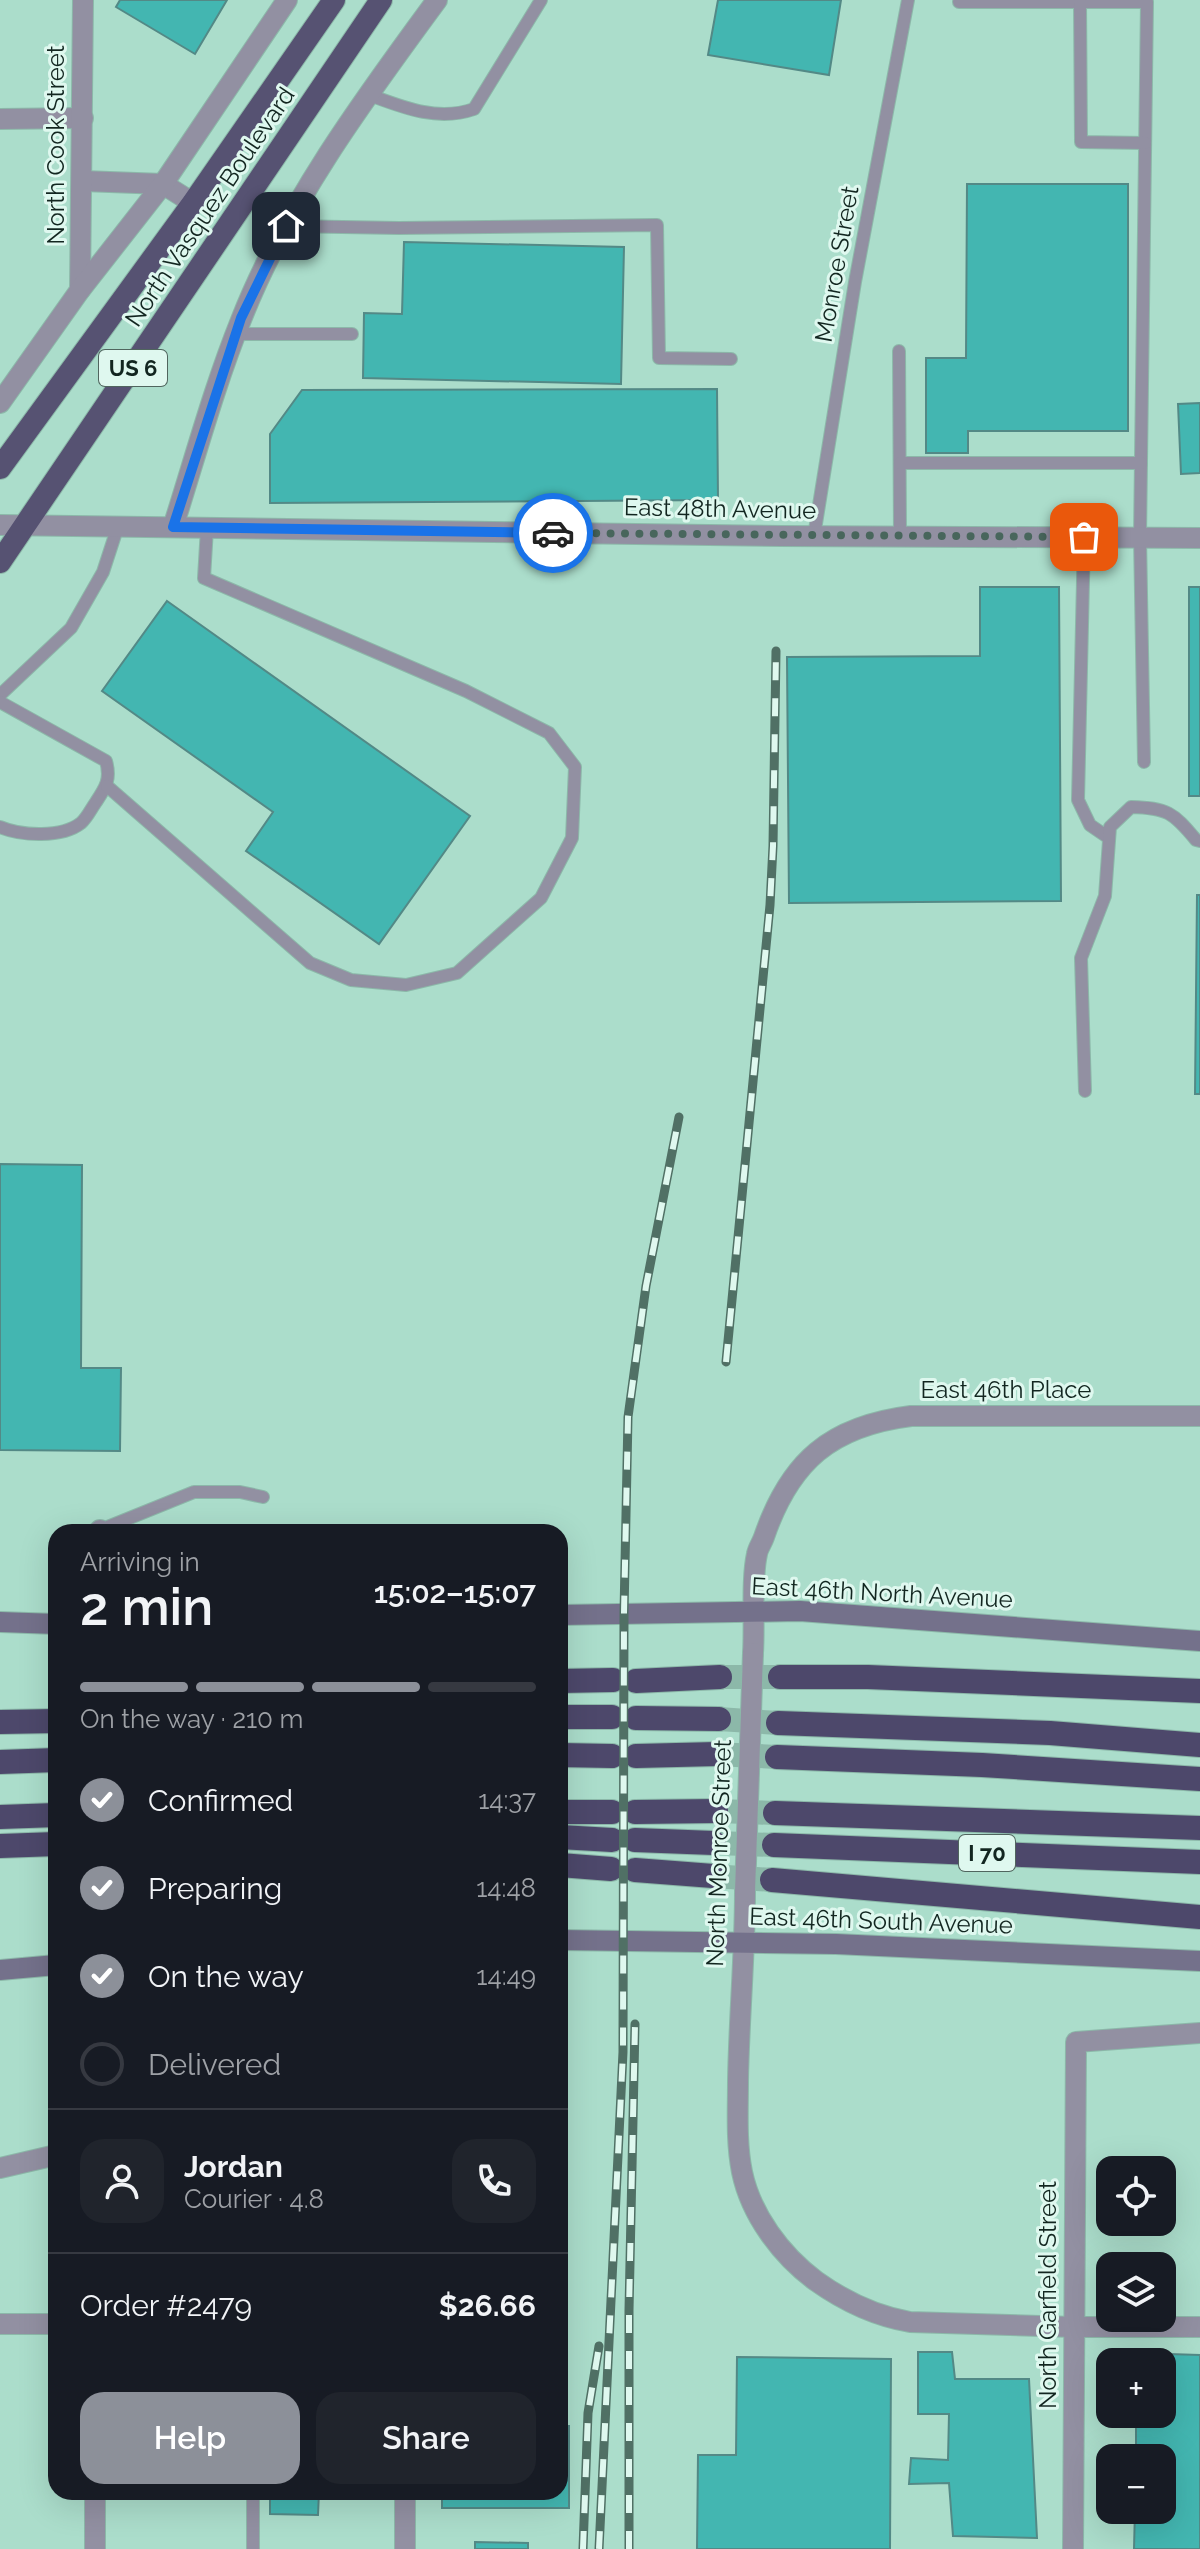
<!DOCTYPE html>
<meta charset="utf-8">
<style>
:root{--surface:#171b24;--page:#20242c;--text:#f1f3f6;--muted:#9ea1a6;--line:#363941;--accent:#8c9099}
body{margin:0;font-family:Raleway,sans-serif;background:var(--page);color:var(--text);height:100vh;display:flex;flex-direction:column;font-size:30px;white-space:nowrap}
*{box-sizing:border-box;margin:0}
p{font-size:26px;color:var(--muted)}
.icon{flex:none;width:44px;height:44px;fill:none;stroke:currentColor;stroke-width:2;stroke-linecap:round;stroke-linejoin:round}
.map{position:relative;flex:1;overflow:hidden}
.sheet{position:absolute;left:48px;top:1524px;width:520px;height:976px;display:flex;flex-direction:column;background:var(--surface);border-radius:24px;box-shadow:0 8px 32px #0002}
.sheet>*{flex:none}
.fabs{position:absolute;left:1096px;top:2156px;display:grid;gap:16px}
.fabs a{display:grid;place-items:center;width:80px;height:80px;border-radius:16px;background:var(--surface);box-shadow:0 8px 32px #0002;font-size:40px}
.pin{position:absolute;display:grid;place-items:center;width:68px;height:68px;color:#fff;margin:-34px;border-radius:16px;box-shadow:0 4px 12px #0006}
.courier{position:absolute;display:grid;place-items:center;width:80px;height:80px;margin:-40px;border:6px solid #1a73e8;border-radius:50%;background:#fff;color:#222;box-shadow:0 2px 10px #0007}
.head em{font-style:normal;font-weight:600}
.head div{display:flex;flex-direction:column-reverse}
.head{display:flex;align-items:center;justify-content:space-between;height:136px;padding:0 32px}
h1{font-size:52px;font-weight:600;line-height:60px}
.bar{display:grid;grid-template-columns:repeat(4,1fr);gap:12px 8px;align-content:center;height:96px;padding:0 32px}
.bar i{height:10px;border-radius:6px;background:var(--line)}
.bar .on{background:var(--accent)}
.bar p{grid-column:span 4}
.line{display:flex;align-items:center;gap:20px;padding:0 32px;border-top:2px solid var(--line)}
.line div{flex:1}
.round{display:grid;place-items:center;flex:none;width:84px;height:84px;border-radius:24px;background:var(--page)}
ol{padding:0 32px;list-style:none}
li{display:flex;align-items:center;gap:24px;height:88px}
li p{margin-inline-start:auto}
li .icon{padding:8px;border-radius:50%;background:var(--accent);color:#fff;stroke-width:4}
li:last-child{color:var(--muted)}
li i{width:44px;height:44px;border:4px solid var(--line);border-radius:50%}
.cta{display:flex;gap:16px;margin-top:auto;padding:16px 32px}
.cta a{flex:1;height:92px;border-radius:24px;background:var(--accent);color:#fff;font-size:32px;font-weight:600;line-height:92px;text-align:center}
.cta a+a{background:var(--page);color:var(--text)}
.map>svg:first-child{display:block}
</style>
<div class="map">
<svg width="1200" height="2549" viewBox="0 0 1200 2549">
<rect width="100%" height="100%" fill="#abddcb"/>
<g fill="#43b6b1" stroke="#538986" stroke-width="2">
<path d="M120,0H227L195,54L116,7Z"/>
<path d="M718,0H841L829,75L708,55Z"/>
<path d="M967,184H1128V431H968V453H926V358H966Z"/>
<path d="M404,242L624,247L621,384L363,378L364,313L402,314Z"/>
<path d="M717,389L718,500L270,503V434L302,390Z"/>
<path d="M1200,403V473L1181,474L1178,404Z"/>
<path d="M980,587H1059L1061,901L789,903L787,657L980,656Z"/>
<rect x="1189" y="587" width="11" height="209"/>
<path d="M167,601L470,816L379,944L246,851L273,812L102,691Z"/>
<path d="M1197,895H1200V1094H1195Z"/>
<path d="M0,1164L82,1165L81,1368H121L120,1451L0,1450Z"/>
<path d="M918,2352H952L955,2379H1029L1037,2538L953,2536L949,2483L909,2484L911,2458L948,2460L949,2414H918Z"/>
<path d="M1137,2353L1200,2355V2549H1134L1135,2510H1162V2458H1136V2414H1162V2362H1137Z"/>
<path d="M737,2357L891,2359L890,2549H697L698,2455H736Z"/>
<path d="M560,2426H569V2508H442V2492H560Z"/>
<path d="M270,2492H319L318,2515L270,2514Z"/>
<path d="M475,2542L528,2543V2549H475Z"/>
</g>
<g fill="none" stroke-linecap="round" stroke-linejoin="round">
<g stroke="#8cb8a9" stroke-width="24" stroke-dasharray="24 12" stroke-linecap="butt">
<path d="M720,1677H780"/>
<path d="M719,1719L778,1723"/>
<path d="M717,1754L777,1757"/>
<path d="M716,1811L775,1813"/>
<path d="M714,1843L774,1845"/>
<path d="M713,1876L772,1880"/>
</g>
<defs>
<g id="service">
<path d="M959,2H1147L1140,537L1144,762"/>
<path d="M1080,2L1081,142L1145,143"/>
<path d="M367,94C402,107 437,122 474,109L541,0"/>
<path d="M286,226L399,228L657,225L659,358L731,359"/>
<path d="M236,334H352"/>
<path d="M899,351L900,536"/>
<path d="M900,463H1141"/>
<path d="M814,536L855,282L908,0"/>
<path d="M1084,537L1078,800L1090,825L1109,838"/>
<path d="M0,695L71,628L103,572L118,526"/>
<path d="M0,702L106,761C111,779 106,787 96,802C91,809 87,818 81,823C62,838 21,836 0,827"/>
<path d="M107,786L310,963L351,980L406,985L457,973L541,898L572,838L575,767L549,733L466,691L204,578L207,528"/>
<path d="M1085,1091L1081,958L1105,896L1110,827L1131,807C1167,808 1173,812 1196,840L1200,841"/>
<path d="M100,1530L194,1492H240L263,1497"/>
<path d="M253,2549V2492"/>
</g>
<g id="minor">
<path d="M0,119L83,118"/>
<path d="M83,181L163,184L193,203"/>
<path d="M80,290L83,0"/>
<path d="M0,403L80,290L163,184L287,0"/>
<path d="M173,527C195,458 214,387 241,320C286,205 364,99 437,0"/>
<path d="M98,1532L100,1530"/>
<path d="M753,1653C755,1625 751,1580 757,1554C758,1548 762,1543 764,1537C790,1461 831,1426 911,1416H1200"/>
<path d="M745,1892C745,1955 739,2018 738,2081C738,2111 736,2142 742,2172C751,2215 781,2255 816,2281C844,2301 875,2316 910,2322L1073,2327H1200"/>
<path d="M0,2168L56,2155"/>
<path d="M0,2324H56"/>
<path d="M95,2549V2492"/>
<path d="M405,2549V2492"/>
<path d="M1073,2549L1076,2042L1200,2033"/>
</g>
<path id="tertiary" d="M0,525L782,536L1200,538"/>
<g id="secondary">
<path d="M560,1615L800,1611L1200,1641"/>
<path d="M0,1622L56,1624"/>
<path d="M560,1940L836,1944L1200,1961"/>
<path d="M0,1970L56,1965"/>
</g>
<g id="trunk">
<path d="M0,468L193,203L334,0"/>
<path d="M0,562L381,0"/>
</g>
<g id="motorway">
<path d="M780,1677H868L1200,1691"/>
<path d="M560,1681L613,1680"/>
<path d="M636,1681L720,1677"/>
<path d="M560,1717H612"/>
<path d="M636,1718L719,1719"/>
<path d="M0,1722L56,1721"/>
<path d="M778,1723L1050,1733L1200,1745"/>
<path d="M560,1755L612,1756"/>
<path d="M636,1756L717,1754"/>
<path d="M777,1757L982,1765L1200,1779"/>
<path d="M0,1762L56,1760"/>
<path d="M560,1812H612"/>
<path d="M635,1812L716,1811"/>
<path d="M775,1813L1200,1828"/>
<path d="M0,1817L56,1815"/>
<path d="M560,1837L612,1840"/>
<path d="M635,1840L714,1843"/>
<path d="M774,1845L1200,1862"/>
<path d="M0,1846L56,1844"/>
<path d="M560,1865L611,1869"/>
<path d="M635,1870L713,1876"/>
<path d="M772,1880L1200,1917"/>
</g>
</defs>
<use href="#service" stroke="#8cb8a9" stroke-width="14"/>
<use href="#minor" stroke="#8cb8a9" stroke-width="22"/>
<use href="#tertiary" stroke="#8cb8a9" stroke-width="22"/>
<use href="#secondary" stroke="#8cb8a9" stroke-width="22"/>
<use href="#trunk" stroke="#8cb8a9" stroke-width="24"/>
<use href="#motorway" stroke="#8cb8a9" stroke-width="26"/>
<use href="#service" stroke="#9290a2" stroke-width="12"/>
<use href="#minor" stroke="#9290a2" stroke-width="20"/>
<use href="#tertiary" stroke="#9290a2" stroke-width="20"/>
<use href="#secondary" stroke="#74718b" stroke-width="20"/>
<use href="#trunk" stroke="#565272" stroke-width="22"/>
<use href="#motorway" stroke="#4d486b" stroke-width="24"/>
<defs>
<g id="rail">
<path d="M726,1362L770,905L773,846L776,651"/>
<path d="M583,2549L588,2413L599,2346"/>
<path d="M599,2549L623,2052L624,1613L628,1417L646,1286L679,1117"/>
<path d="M629,2549V2310L635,2024"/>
</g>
</defs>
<use href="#rail" stroke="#507065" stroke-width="9"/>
<use href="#rail" stroke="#dff8ef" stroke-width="6" stroke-dasharray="18" stroke-linecap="butt"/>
<defs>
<path id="minor-bridge" d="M745,1892L753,1653"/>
</defs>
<use href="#minor-bridge" stroke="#8cb8a9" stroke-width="22" stroke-linecap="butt"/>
<use href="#minor-bridge" stroke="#9290a2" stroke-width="20"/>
</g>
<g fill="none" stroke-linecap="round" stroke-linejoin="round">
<path stroke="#48665c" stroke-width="8" stroke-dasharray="0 14.4" d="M553,533L1084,537"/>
<path stroke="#1a73e8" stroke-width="10" d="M286,226L241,318L173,527L553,533"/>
</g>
<g text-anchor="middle" stroke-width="6" stroke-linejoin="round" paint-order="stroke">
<g fill="#dff8ef" stroke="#50655e" stroke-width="2">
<rect x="99" y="350" width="68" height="36" rx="6"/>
<rect x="959" y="1835" width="56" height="36" rx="6"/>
</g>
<g font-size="22" font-weight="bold" fill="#122620">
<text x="133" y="376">US 6</text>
<text x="987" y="1861">I 70</text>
</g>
<g font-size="24" fill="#122620" stroke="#dff8ef">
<text transform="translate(56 145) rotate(-90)" y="8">North Cook Street</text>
<text transform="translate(210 207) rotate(-56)" y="8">North Vasquez Boulevard</text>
<text transform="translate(837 264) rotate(-80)" y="8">Monroe Street</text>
<text transform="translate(720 509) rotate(1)" y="8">East 48th Avenue</text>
<text x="1006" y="1398">East 46th Place</text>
<text transform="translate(882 1593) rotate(3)" y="8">East 46th North Avenue</text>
<text transform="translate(719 1853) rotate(-88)" y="8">North Monroe Street</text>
<text transform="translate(881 1921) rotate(2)" y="8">East 46th South Avenue</text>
<text transform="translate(1048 2295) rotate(-90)" y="8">North Garfield Street</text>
</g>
</g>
</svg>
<div class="fabs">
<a><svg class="icon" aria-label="locate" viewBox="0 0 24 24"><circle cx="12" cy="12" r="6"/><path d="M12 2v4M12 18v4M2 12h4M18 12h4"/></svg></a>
<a><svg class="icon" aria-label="layers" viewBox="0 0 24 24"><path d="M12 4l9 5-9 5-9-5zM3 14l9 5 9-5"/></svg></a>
<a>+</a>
<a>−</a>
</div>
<div class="pin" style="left:1084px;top:537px;background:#ea580c"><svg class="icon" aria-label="bag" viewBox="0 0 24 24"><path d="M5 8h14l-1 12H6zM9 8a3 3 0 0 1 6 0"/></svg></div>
<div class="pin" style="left:286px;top:226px;background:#1f2937"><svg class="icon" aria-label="home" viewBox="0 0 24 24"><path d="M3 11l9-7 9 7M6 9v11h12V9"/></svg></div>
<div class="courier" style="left:553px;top:533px"><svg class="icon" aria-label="car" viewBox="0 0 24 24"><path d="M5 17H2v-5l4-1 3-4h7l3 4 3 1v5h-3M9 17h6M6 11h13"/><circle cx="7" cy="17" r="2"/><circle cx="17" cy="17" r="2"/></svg></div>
<section class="sheet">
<div class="head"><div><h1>2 min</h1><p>Arriving in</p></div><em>15:02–15:07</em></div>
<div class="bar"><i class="on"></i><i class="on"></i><i class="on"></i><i></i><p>On the way · 210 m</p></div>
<ol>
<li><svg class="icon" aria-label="check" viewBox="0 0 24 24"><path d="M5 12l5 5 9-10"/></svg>Confirmed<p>14:37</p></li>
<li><svg class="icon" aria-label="check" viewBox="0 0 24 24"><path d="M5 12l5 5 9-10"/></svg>Preparing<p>14:48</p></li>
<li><svg class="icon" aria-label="check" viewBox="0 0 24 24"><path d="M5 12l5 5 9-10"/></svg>On the way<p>14:49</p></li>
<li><i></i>Delivered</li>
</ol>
<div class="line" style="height:144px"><a class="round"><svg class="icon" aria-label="person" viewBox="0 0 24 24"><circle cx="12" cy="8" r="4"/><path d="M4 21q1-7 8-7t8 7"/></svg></a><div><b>Jordan</b><p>Courier · 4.8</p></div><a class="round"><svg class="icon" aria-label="phone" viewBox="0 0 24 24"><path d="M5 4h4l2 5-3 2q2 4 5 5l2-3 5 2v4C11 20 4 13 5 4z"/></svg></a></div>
<div class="line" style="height:104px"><div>Order #2479</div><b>$26.66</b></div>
<div class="cta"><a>Help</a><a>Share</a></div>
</section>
</div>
